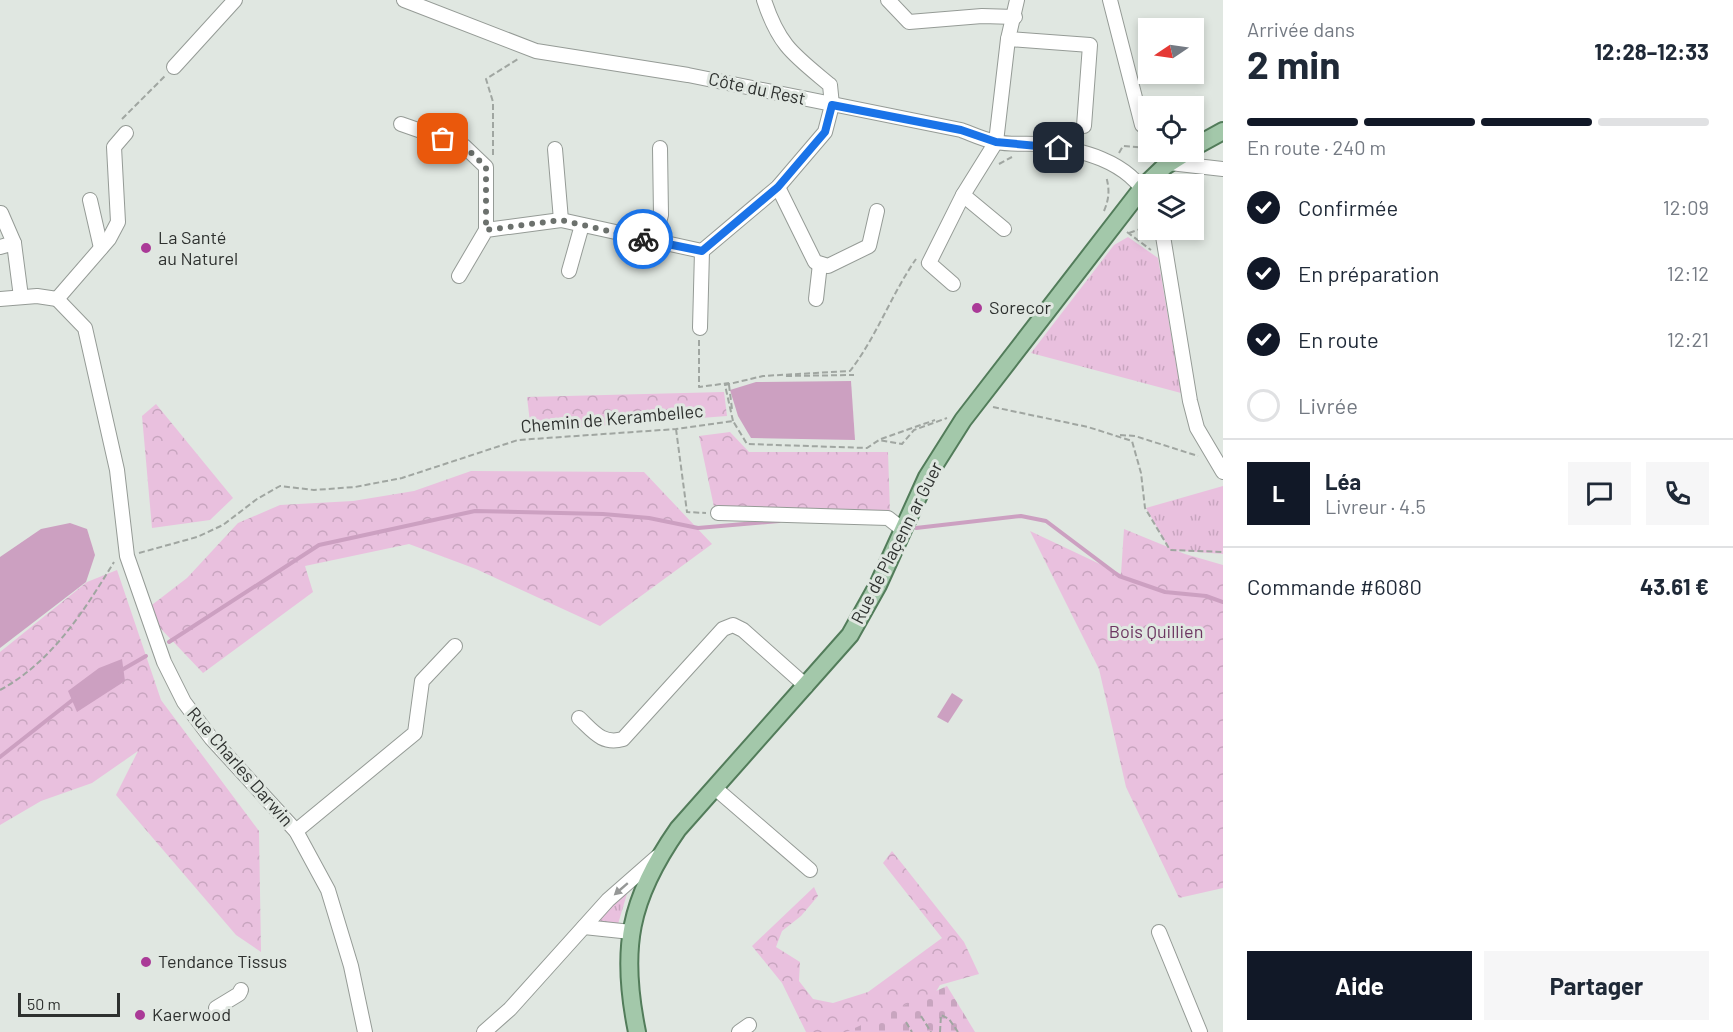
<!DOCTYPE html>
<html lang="fr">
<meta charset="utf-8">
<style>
:root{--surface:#fff;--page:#f6f6f7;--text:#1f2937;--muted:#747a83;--line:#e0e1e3;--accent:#111827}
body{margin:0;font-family:Barlow,sans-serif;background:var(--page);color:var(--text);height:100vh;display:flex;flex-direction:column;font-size:22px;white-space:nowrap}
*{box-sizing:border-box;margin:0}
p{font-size:20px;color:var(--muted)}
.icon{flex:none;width:33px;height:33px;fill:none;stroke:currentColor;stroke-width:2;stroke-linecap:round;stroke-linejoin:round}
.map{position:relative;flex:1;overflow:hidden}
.sheet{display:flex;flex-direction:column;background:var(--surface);width:510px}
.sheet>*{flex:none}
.needle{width:39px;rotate:257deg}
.controls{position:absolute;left:1138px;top:18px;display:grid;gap:12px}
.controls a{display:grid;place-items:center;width:66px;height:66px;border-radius:0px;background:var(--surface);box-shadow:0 3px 9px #0003;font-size:30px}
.scale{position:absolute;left:18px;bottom:15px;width:102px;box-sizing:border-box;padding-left:6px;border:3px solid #2e312f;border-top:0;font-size:16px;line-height:21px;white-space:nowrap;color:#2e312f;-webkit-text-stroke:4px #e0e7e1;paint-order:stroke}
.pin{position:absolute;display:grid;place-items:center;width:51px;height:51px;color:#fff;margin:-26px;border-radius:12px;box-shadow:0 3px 9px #0006}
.courier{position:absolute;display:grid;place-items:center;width:60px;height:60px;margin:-30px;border:4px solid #1a73e8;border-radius:50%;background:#fff;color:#222;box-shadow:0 2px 8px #0007}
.overview em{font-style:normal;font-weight:700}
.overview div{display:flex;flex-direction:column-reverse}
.overview{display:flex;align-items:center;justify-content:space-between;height:102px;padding:0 24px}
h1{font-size:39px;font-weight:700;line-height:45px}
.bar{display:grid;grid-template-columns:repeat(4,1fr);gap:9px 6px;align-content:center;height:72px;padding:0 24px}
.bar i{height:8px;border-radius:4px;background:var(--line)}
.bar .active{background:var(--accent)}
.bar p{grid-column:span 4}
.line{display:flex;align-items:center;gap:15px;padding:0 24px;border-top:2px solid var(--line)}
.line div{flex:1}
.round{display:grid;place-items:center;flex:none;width:63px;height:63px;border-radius:0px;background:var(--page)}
ol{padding:0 24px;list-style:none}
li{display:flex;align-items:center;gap:18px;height:66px}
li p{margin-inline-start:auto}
li .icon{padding:6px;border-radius:50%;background:var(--accent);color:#fff;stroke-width:4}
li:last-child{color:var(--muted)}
li i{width:33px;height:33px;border:3px solid var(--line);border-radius:50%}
.action{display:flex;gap:12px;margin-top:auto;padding:12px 24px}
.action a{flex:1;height:69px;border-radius:0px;background:var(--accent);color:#fff;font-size:24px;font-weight:700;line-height:69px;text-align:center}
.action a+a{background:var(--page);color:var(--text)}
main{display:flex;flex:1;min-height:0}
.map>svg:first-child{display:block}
</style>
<main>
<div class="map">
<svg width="1223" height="1032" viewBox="0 0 1223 1032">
<defs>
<pattern id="grass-tufts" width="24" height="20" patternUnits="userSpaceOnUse" patternTransform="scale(1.5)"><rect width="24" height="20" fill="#e9c0de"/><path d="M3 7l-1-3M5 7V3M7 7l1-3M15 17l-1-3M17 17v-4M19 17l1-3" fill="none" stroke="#c8a5bf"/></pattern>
<pattern id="forest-crowns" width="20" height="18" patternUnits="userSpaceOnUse" patternTransform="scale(1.5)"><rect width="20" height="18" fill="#e9c0de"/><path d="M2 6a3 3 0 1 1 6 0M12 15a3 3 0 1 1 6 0" fill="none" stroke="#c8a5bf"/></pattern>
<pattern id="cemetery-stones" width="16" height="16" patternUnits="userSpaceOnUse" patternTransform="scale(1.5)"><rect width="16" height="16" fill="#e9c0de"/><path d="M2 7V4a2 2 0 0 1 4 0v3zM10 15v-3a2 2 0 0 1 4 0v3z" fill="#c8a5bf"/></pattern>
</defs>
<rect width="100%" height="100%" fill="#e0e7e1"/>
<g fill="url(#grass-tufts)">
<path d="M1128,237L1158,258L1181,393L1031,353L1114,245Z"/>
<path d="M1223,486V554L1170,550L1146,508Z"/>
<path d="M629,887L618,924L594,923Z"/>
</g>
<g fill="url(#forest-crowns)">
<path d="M724,392L727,416L531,431L527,397Z"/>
<path d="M156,404L233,498L210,520L152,528L142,416Z"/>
<path d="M730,432L749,452H888L890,512L714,507L699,436Z"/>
<path d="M471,471L644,472L712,544L600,626L476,569L409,544L305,566L313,592L203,673L144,611L187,578L238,523L280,505L353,501L414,491Z"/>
<path d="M1124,529L1185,554L1223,565V888L1179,898L1126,787L1099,669L1030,531L1121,574Z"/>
<path d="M117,570L161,700L259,831L261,952L236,935L116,795L138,751L92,783L41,801L0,825V652L87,582Z"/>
<path d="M892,851L964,942L979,974L940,985L928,1005L860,1032H806L782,983L752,946L814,887L818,896L801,916L782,931L776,947L800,962L799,981L813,999L833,1003L868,992L942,938L883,863Z"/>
</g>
<path fill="url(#cemetery-stones)" d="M947,986L975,1032H846Z"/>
<g fill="#cca0c1">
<path d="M851,381L855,440L751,438L738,416L730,390L756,382Z"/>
<path d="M70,523L87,529L95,555L86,582L0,648V557L41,529Z"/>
<path d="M122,659L125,681L77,712L68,691L99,668Z"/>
<path d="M952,693L963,700L948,723L937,717Z"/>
</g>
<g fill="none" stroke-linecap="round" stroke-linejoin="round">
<g stroke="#cca0c1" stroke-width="4">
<path d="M916,528L1021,516L1046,521L1119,576L1165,592L1206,596L1223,602"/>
<path d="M169,642L319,545L475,511L603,514L649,518L698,528L779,521"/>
<path d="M120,671L146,656"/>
<path d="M0,757L75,698"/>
</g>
<defs>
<g id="minor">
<path d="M404,0L536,51L688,75L961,130C972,134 984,140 996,142C1010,145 1024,143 1038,144C1079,149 1129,160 1149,200"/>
<path d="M888,0L909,22L982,16L1015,17"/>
<path d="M1110,0L1142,125"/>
<path d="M1008,39L1090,45L1084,126"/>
<path d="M174,67L235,0"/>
<path d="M401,124L464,146L486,167V230"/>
<path d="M555,149L561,220"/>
<path d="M1170,163L1223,169"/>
<path d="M778,187L815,262L828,266L869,246L877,211"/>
<path d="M90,200L101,248"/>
<path d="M1,213L14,243"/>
<path d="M1004,229L963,195L996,142L1008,39L1017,0"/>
<path d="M1162,230L1190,401L1197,428L1223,472"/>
<path d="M654,241L661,215L660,148"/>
<path d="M0,247L14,243L21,297"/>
<path d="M569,271L582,225"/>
<path d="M459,276L486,230L561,220L702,251L778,187L825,132L832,105L830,85C794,55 779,46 764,0"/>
<path d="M953,284L929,263L963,195"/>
<path d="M0,299L37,296L57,299"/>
<path d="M57,299L85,328L117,470L127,556L164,662L184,702L211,738L296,831L328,890L351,966L365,1032"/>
<path d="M57,299L109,239L118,222L114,147L126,133"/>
<path d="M816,299L820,264"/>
<path d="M700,328L702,251"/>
<path d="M718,513L888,518L902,529"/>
<path d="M579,718C593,731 602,745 623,739L723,629L733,625L743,630L806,686"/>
<path d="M715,788L810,870"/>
<path d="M296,831L415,733L422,681L455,646"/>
<path d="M584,927L631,932"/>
<path d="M1159,932L1200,1032"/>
<path d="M216,1008L239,994L241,990"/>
<path d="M484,1032L510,1009L608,900L657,857"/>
<path d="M739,1032L749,1025"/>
</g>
<g id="major">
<path d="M1194,147L1223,131"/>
<path d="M637,1032C620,949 629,899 678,829L850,635L878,585L927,477L963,420L1143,187L1165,166L1187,152"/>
</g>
</defs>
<use href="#minor" stroke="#959b96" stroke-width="16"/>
<use href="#major" stroke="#527c5a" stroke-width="20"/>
<g stroke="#a0a6a1" stroke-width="2" stroke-dasharray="6 3" stroke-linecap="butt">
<path d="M122,119L165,76"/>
<path d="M1119,153L1123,146L1149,148"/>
<path d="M493,155V102L486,79L518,59"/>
<path d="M999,164L1012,157"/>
<path d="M1104,211C1109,199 1110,190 1106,176"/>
<path d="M1127,232L1151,250"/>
<path d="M1129,233L1149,226"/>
<path d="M699,340V387L729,383"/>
<path d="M786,376L854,375"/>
<path d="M729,385L732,409"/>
<path d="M993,407L1088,427L1132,441L1141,473L1145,508L1170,550L1223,552"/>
<path d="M733,421L725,385L763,376L850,371C877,336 891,295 916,259"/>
<path d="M676,429L687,512L706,513"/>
<path d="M1120,435L1135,436L1198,456"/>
<path d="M881,439L935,420"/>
<path d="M139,553L197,537L223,525L257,499L280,486L314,490L355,487L402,478L518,440L676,429L733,421L747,444L867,448L879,440L902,444L914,430L947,418"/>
<path d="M0,690C52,662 84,611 114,562"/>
<path d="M921,1016L931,1032"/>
<path d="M906,1022L912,1032"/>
<path d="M940,1032L941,1015L949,1019L958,1032"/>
</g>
<use href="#minor" stroke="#fff" stroke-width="14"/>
<use href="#major" stroke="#a3c8aa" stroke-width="16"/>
</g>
<defs><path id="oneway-solid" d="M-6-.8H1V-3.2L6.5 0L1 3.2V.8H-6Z" transform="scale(1.5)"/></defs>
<use fill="#969897" href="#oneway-solid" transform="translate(621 889) rotate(139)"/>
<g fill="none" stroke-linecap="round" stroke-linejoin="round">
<path stroke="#6c716d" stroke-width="6" stroke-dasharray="0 10.8" d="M443,139L464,146L486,167V230L561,220L643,239"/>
<path stroke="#1a73e8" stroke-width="8" d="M643,239L702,251L778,187L825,132L832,105L961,130L996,142L1059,148"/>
</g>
<g fill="#aa3a97" stroke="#e0e7e1" stroke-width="2">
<circle cx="146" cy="248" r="6"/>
<circle cx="977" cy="308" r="6"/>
<circle cx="146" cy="962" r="6"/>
<circle cx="140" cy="1015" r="6"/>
</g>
<g text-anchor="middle" stroke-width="6" stroke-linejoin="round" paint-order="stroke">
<g font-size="18" fill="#2e312f" stroke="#e0e7e1">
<text transform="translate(757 89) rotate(12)" y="6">Côte du Rest</text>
<text transform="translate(612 419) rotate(-5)" y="6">Chemin de Kerambellec</text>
<text transform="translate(897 543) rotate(-63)" y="6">Rue de Plaçenn ar Guer</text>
<text transform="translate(240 767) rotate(49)" y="6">Rue Charles Darwin</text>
</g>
<g font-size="18" fill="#2e312f" stroke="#e0e7e1" text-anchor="start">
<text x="158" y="244">La Santé<tspan x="158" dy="21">au Naturel</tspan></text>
<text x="989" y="314">Sorecor</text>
<text x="158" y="968">Tendance Tissus</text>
<text x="152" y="1021">Kaerwood</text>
</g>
<g font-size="18" fill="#6c3561" stroke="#e0e7e1">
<text x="1156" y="638">Bois Quillien</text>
</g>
</g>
</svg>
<div class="controls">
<a><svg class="needle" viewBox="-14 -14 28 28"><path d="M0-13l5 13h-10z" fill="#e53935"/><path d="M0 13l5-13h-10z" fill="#747a83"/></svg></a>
<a><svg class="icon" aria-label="locate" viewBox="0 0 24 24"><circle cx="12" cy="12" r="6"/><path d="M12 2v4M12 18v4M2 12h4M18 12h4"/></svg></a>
<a><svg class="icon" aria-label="layers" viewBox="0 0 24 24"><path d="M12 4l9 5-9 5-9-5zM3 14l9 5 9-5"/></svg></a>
</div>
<div class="scale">50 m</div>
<div class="pin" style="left:443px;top:139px;background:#ea580c"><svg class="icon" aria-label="bag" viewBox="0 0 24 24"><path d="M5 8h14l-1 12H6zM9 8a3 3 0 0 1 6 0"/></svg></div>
<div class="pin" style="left:1059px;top:148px;background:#1f2937"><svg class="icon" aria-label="home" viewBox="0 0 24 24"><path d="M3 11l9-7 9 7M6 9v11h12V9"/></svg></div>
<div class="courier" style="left:643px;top:239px"><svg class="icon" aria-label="bike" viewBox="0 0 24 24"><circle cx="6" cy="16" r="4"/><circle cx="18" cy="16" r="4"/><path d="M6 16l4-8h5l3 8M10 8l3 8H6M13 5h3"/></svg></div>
</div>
<section class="sheet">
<div class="overview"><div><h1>2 min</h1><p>Arrivée dans</p></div><em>12:28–12:33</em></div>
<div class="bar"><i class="active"></i><i class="active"></i><i class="active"></i><i></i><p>En route · 240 m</p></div>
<ol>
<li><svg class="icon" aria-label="check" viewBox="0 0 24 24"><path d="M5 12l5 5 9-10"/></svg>Confirmée<p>12:09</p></li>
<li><svg class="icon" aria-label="check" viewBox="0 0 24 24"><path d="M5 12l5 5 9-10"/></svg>En préparation<p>12:12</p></li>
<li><svg class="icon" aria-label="check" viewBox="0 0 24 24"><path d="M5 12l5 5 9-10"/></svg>En route<p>12:21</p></li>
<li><i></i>Livrée</li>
</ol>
<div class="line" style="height:108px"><b class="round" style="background:var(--accent);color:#fff">L</b><div><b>Léa</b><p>Livreur · 4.5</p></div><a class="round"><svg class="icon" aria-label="chat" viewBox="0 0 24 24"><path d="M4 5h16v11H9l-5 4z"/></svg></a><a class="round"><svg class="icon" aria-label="phone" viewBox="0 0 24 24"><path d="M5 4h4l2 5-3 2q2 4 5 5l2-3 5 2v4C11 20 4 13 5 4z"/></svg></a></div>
<div class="line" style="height:78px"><div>Commande #6080</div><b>43.61 €</b></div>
<div class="action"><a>Aide</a><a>Partager</a></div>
</section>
</main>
